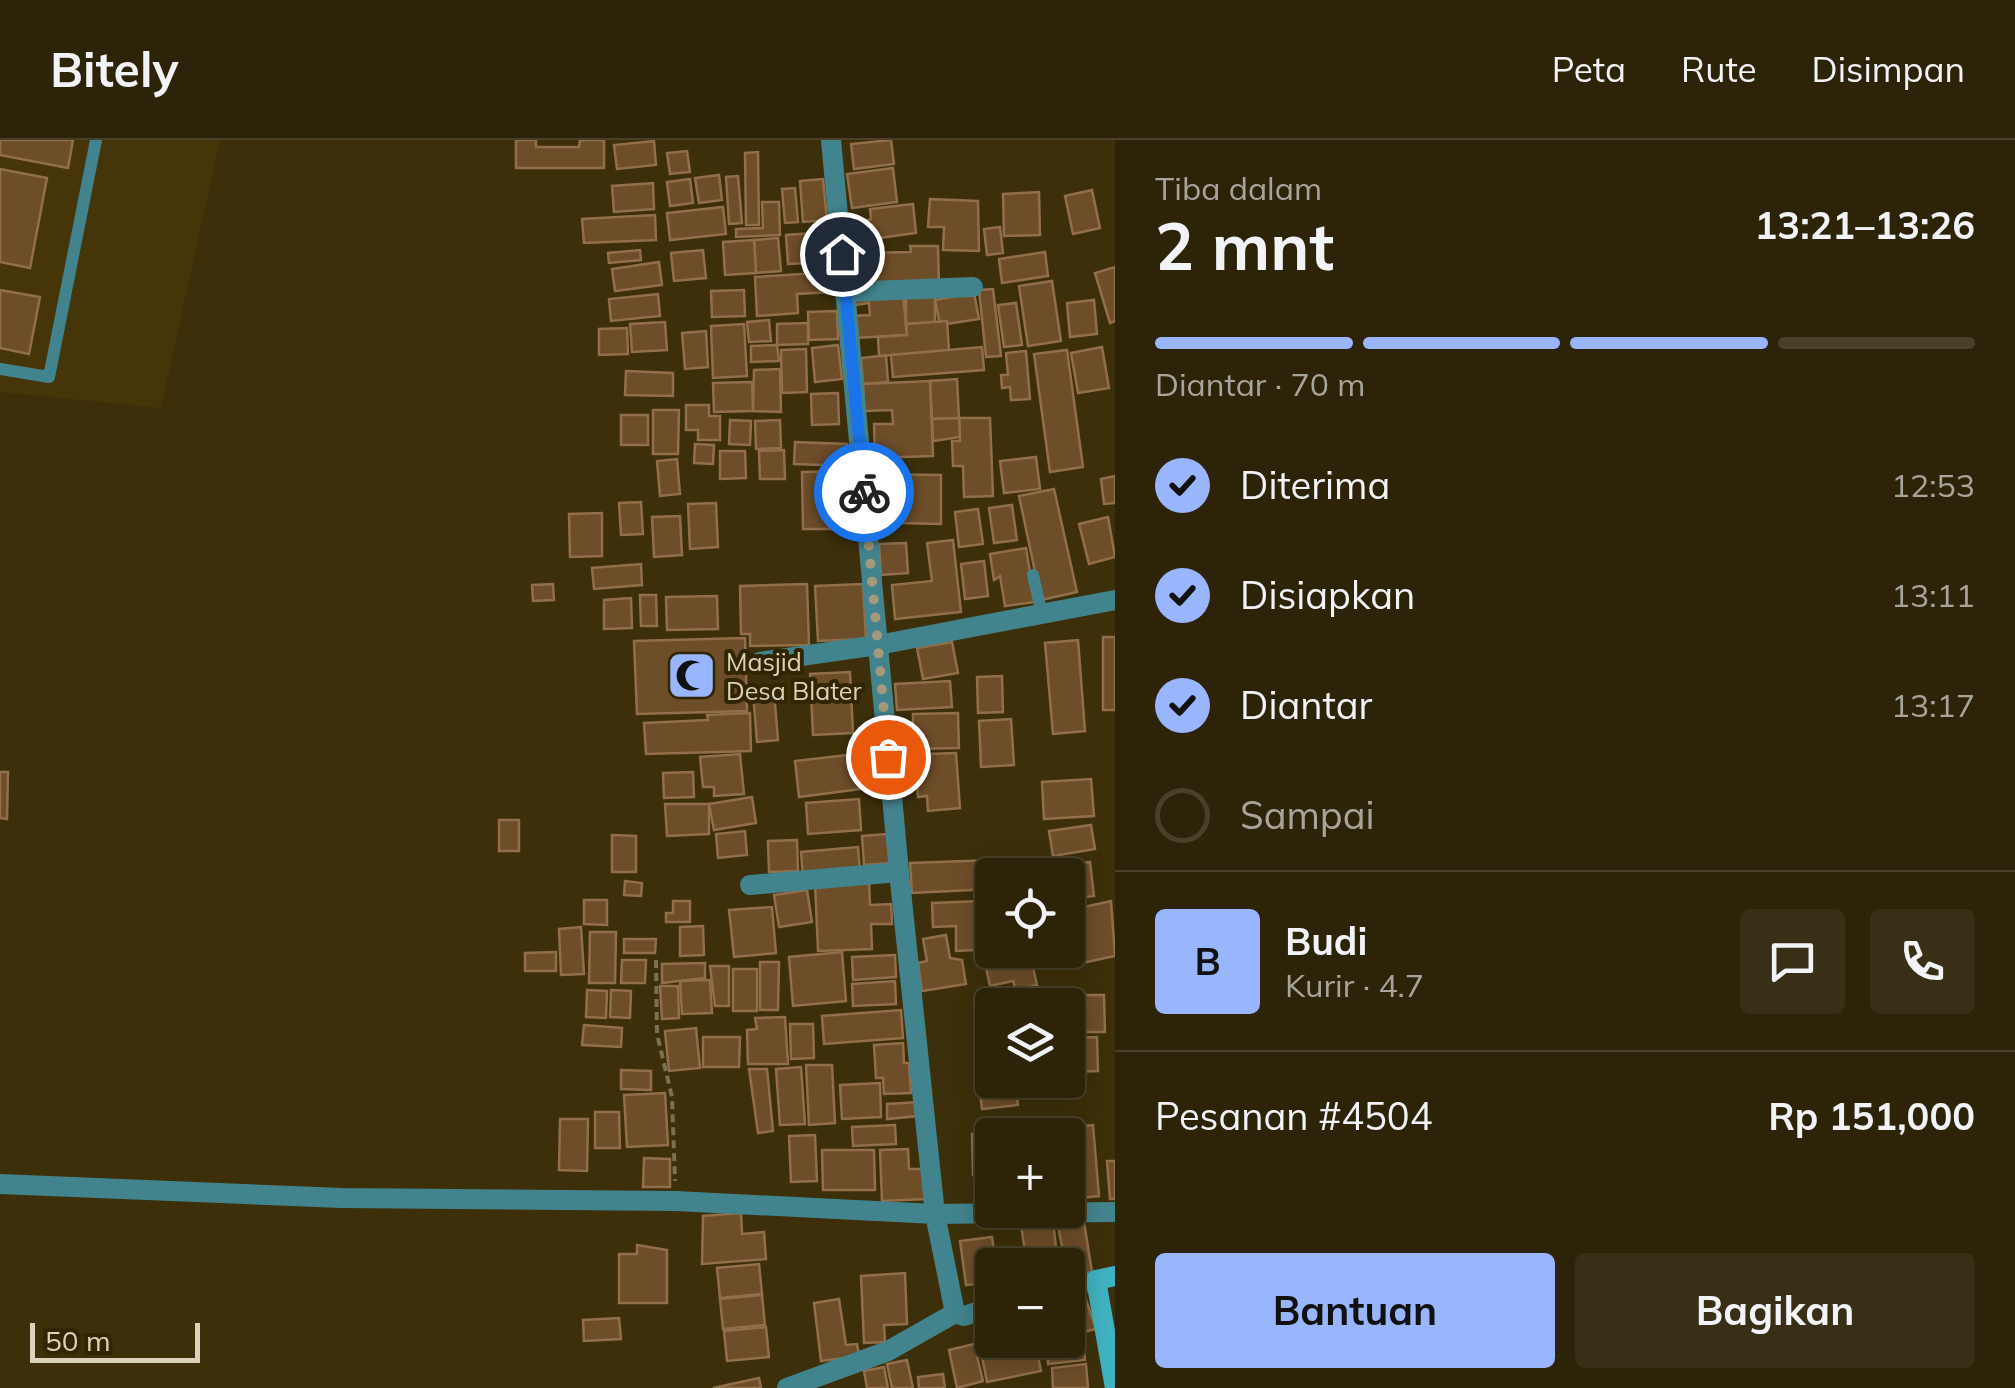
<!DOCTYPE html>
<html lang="id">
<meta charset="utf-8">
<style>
:root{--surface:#2d2308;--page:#392f16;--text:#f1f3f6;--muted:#a7a49c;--line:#484029;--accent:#99b5fd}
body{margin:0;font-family:Mulish,sans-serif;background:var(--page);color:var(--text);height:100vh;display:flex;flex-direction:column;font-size:38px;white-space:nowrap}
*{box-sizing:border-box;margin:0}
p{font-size:32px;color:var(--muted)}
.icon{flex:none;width:55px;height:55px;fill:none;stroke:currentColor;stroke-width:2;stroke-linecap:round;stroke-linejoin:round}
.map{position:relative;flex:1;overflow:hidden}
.sheet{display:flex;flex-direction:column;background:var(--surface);width:900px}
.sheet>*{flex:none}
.fabs{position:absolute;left:975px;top:718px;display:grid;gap:20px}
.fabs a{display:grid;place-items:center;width:110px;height:110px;border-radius:10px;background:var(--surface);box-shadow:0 5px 25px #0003,0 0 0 2px var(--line);font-size:50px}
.scale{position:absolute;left:30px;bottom:25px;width:170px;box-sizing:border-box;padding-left:10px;border:5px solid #dcd2ba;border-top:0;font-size:28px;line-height:35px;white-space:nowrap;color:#dcd2ba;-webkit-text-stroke:8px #322501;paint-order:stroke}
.pin{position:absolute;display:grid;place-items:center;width:85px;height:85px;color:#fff;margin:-42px;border:5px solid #fff;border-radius:50%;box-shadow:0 2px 10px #0007}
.courier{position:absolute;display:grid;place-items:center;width:100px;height:100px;margin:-50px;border:8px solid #1a73e8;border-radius:50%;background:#fff;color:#222;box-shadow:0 2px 12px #0007}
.headline em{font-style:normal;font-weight:700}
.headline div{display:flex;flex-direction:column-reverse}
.headline{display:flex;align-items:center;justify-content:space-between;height:170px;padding:0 40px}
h1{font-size:65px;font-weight:700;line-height:75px}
.bar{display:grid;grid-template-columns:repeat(4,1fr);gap:15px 10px;align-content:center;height:120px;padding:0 40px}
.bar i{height:12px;border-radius:8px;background:var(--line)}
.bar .active{background:var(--accent)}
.bar p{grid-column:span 4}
.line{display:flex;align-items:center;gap:25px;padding:0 40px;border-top:2px solid var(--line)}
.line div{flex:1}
.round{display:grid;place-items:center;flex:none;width:105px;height:105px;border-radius:10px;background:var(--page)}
ol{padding:0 40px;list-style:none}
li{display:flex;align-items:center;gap:30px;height:110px}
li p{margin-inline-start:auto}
li .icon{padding:10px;border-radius:50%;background:var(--accent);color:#111;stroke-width:4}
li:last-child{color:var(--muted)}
li i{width:55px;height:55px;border:5px solid var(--line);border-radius:50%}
.button{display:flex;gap:20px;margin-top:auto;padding:20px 40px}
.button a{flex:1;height:115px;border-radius:10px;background:var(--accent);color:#111;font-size:40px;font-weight:700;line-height:115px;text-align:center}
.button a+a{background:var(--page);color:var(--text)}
header{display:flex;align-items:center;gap:60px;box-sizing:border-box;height:140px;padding:0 50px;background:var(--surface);border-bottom:2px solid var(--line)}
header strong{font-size:48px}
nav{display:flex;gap:55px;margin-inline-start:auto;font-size:35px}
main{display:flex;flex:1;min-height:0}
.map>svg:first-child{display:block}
</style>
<header>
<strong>Bitely</strong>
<nav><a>Peta</a><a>Rute</a><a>Disimpan</a></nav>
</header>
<main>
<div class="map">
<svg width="1115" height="1248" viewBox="0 0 1115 1248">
<rect width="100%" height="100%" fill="#3c2f0a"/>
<path fill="#453508" d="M0,0H220L161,268L0,252Z"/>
<g fill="#6e4d29" stroke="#926f4a" stroke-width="2.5">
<path d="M0,0H73L68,28L0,15Z"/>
<path d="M516,0H536V7H579L580,0H604V28H516Z"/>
<path d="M891,0L894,24L854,29L851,4Z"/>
<path d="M654,1L656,25L617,29L614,5Z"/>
<path d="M687,11L690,32L670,34L667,13Z"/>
<path d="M758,12L759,85H746L745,13Z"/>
<path d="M893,28L897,62L852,68L847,34Z"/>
<path d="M0,29L47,38L30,128L0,122Z"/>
<path d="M719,35L722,60L699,63L695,38Z"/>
<path d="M738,36L742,83L729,84L726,37Z"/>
<path d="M690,39L693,63L670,66L667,42Z"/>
<path d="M823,39L827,80L803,82L800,41Z"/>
<path d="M653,43L654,69L614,72L612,46Z"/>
<path d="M795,48L798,82L785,83L782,49Z"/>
<path d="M1092,50L1100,88L1073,94L1065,56Z"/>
<path d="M1039,52L1040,95L1004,96L1003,54Z"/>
<path d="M930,59L978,61L979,111L943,110L944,87H928Z"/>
<path d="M762,62H779L780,95L736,97V89L763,88Z"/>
<path d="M913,64L916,93L864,100L862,83L871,79L870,69Z"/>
<path d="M723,67L726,94L670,100L667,73Z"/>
<path d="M655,75L656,100L584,103L582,79Z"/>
<path d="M1000,87L1003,113L987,115L984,89Z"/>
<path d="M828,92L830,122L788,124L786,95Z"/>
<path d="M778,98L781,131L756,133L754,100Z"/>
<path d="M754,100L756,133L725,135L723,102Z"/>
<path d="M910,106H938L939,147L863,148L862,113L911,112Z"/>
<path d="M640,110L641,120L609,123L608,113Z"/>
<path d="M703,110L706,138L674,141L671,113Z"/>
<path d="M1045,112L1048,136L1002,143L999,119Z"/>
<path d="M659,122L662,145L615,151L612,129Z"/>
<path d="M1115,127V181L1110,183L1095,133Z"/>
<path d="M831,132L833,152L797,154L798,173L757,176L755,137Z"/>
<path d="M1052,141L1061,201L1028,206L1019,146Z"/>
<path d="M993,149L1001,216L986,217L979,150Z"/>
<path d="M0,150L40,157L29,214L0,208Z"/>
<path d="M744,150L745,176L712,177L711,151Z"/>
<path d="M974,153L979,179L940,185L935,160Z"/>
<path d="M658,154L660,176L611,181L609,159Z"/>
<path d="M903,154L907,195L854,198L852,176L870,175L869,163L855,165V157Z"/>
<path d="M906,155H935V183L906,184Z"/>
<path d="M1094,160L1097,194L1070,197L1067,163Z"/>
<path d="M1016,163L1022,205L1004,207L998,165Z"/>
<path d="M837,171L838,199L809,200L808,172Z"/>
<path d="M769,180L771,201L749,202L747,182Z"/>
<path d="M947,181L949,211L879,216L878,197L907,195L906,184Z"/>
<path d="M665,182L667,210L632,212L630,184Z"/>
<path d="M808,183V204L777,205V184Z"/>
<path d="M744,184L747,236L713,238L711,186Z"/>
<path d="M627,188L628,214L599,215V189Z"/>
<path d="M706,191L708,227L685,229L682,193Z"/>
<path d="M777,205L779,221L751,222V206Z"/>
<path d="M838,205L842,239L815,242L812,208Z"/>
<path d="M982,207L984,230L893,237L891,215Z"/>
<path d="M1102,207L1109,248L1078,253L1071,213Z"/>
<path d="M806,209L807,252L782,253L781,210Z"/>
<path d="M1067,210L1083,327L1050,332L1034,214Z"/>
<path d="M1026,211L1030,259L1011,260L1010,247L1002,248L1001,235H1008L1006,213Z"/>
<path d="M879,216H886L888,242L863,244L861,218Z"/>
<path d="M780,229L781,272L753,271L754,230Z"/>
<path d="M626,231L673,233V256L625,255Z"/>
<path d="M957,239L959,278L932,279L930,241Z"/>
<path d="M930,241L933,316L875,318L874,284H893L892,270L864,271L863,244Z"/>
<path d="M752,242L753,271L714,272L713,243Z"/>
<path d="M838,253L839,284L812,285L811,254Z"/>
<path d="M686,265H709V276H720V300H698V290H686Z"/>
<path d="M653,270H679L678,314H653Z"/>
<rect x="621" y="275" width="27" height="30"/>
<path d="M959,278H990L993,356L964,357L963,326H953L952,301H960Z"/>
<path d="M959,278L960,297L933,301L932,279Z"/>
<path d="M730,280L751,281L750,305L729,304Z"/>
<path d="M780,280L781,308L756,309L755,281Z"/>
<path d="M795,302L847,304V326L794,324Z"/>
<path d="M695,304L714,305L713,324L694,323Z"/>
<path d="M784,310L785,339H760L759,311Z"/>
<path d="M720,311H745L746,338L720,339Z"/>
<path d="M1036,317L1040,349L1004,353L1000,321Z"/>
<path d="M677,319L680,354L660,356L657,321Z"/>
<path d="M849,331L850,389H803L802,332Z"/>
<path d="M875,334L941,335V384L900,383V370H875Z"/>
<path d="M1115,336V363L1104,364L1101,339Z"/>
<path d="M1054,349L1077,452L1041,460L1019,356Z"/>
<path d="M641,362L643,394L621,395L619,363Z"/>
<path d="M716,363L718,407L690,409L688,364Z"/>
<path d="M1012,365L1017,400L994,403L989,368Z"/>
<path d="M978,369L983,404L959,407L955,372Z"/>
<path d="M602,373V416L570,417L569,374Z"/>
<path d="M680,376L682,415L654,417L652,377Z"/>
<path d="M1108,377L1115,417L1089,424L1079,384Z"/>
<path d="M953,400L961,472L895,479L892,445L932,441L927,403Z"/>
<path d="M906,403L908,433L881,435L879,404Z"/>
<path d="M1026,408L1035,462L1005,466L1000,436L994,440L990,414Z"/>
<path d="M984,421L988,456L965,459L961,424Z"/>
<path d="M641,424L642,445L594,449L592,428Z"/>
<path d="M553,444L554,460L533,461L532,445Z"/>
<path d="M807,444L809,505L750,506V494H741L740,446Z"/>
<path d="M863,444L866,499L818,501L815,446Z"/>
<path d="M640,455H656L657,486H641Z"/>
<path d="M717,456L718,489L667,490L666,457Z"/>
<path d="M631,458L632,488L604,489V460Z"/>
<rect x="1103" y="497" width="12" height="73"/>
<path d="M745,498L747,571L637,574L634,501Z"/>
<path d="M1078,500L1085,591L1053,594L1045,503Z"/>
<path d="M952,502L958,533L923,539L917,508Z"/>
<path d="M850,532L853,593L813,595L810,534Z"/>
<path d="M1002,536L1003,572L978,573L977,537Z"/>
<path d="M950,541L952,567L897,570L895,544Z"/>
<path d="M774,552L778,600L757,602L753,553Z"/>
<path d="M750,573L751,611L646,614L644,583L708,580L707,575Z"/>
<path d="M958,573L959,608L913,609V574Z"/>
<path d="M1011,579L1014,625L981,627L979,581Z"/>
<path d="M865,613L869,648L799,657L795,621Z"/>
<path d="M956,613L960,668L928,671L927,656L918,657L916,635H922L921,625L930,624L929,614Z"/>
<path d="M740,614L744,654L714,656V647H703L700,617Z"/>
<path d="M0,632H8L7,679L0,678Z"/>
<path d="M693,632L694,657L664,658L663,633Z"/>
<path d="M1091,639L1094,676L1044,679L1042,642Z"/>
<path d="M752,657L756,683L714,690L709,664Z"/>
<path d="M859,659L861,690L808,694L806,663Z"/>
<path d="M665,664H709V694L667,696Z"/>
<rect x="499" y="680" width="20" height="31"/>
<path d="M1091,685L1095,709L1053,716L1049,691Z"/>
<path d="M745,691L747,715L718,718L716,694Z"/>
<path d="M887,694L890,723L864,725L862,696Z"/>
<path d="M612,695L636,696V732H612Z"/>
<path d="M797,700L798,731L769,732L768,701Z"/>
<path d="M858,707L860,732L803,736L801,712Z"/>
<path d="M994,720L992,749L912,753L910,723Z"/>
<path d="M1090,722L1094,756L1068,759V735H1049L1048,727Z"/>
<path d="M625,741L642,743L641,756L624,755Z"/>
<path d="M869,741L870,765L891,764L892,784H871L872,809L818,811L815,743Z"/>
<path d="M807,750L812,782L779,787L774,755Z"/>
<path d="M992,753V801H989L983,755Z"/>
<path d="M584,760H607V785L584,784Z"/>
<path d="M673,761H690V782H666V773H673Z"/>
<path d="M980,761L981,794H976V810L956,811V786L933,787L932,763Z"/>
<path d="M1111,761L1115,816L1082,823L1070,770Z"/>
<path d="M772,767L776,813L734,817L729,770Z"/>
<path d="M703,786L704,815L680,816V787Z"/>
<path d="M581,787L584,834L561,835L559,789Z"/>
<path d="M590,792H616L615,843H589Z"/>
<path d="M946,795L950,818L962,820L966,844L922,851L918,823L927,821L923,799Z"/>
<path d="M624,799H656L655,813H624Z"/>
<path d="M992,807V810H1010L1011,814L1029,810L1037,845L1016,850L1013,841L990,846L982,809Z"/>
<path d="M556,812V831H525V813Z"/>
<path d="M842,812L846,861L793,866L789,817Z"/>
<path d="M895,815L896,837L853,840L852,817Z"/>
<path d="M622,820H646L645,843H621Z"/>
<path d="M760,822H779L778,870H760Z"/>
<path d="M705,823V838L662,843V824Z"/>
<path d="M710,826H729V866H715Z"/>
<rect x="733" y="829" width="24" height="42"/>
<path d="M710,840L712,873L682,874L680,841Z"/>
<path d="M895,841L896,864L853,866L852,844Z"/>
<path d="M660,846H678L679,878L662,879Z"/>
<path d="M587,850L607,851L606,878L586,877Z"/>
<path d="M611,850L631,851L630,878L610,877Z"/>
<path d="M1077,855H1104L1105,892H1078Z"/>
<path d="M901,870L903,898L824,904L822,876Z"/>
<path d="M785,877L788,924H748L747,890L757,889L755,878Z"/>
<path d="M790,884H813L814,918L791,919Z"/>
<path d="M584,885L622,888L621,907L582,905Z"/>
<path d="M696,888L700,928L669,931L665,891Z"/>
<path d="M703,897H740L739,927H703Z"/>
<path d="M1097,897L1098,931L1072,932L1071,898Z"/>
<path d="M903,903L904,923H909L911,953L884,954L883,938H876L874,905Z"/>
<path d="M806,925H832L835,983L809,985Z"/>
<path d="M801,927L805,984L780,985L776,929Z"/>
<path d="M749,929H767L773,991L758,993Z"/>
<path d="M621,930L651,931V950L621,949Z"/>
<path d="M992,936V940H1015L1018,965L982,969L978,938Z"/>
<path d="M880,943L881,977L842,979L840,945Z"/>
<path d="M665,953L668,1005L627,1007L624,955Z"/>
<path d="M918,962V976L887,979V964Z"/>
<path d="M595,972H619L620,1008H595Z"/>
<path d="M560,979H588L587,1031L559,1030Z"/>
<path d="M895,985L896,1004L853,1006L852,987Z"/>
<path d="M1093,985L1099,1056L1068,1059V995H1059L1058,988Z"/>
<path d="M1020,993L992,995V1034L973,1035L972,994Z"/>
<path d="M815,995L817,1041L791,1042L789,996Z"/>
<path d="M908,1009L909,1029H924L926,1059L882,1061L880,1010Z"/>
<path d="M822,1010H874L875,1050H823Z"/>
<path d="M644,1018L670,1019V1047H643Z"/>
<path d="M1107,1021H1115V1059H1110Z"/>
<path d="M741,1073L742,1094L764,1092L766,1119L702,1124L703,1076Z"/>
<path d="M1053,1081L1058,1125H1027L1021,1085Z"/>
<path d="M1084,1082L1092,1132L1068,1136L1058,1086Z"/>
<path d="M992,1097L996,1125H992V1142L966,1145L960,1101Z"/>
<path d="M637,1105L667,1110V1163H619V1114H637Z"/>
<path d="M759,1124L762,1154L720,1158L717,1128Z"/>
<path d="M905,1133L907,1184L884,1185L885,1202L864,1203L861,1136Z"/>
<path d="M762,1155L765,1185L723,1189L720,1159Z"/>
<path d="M1085,1157L1096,1189L1083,1192L1073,1161Z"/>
<path d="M839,1159L846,1205L857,1204L859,1216L821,1221L814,1163Z"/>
<path d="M1073,1161L1077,1191L1068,1192V1162Z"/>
<path d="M619,1178L621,1199L584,1201L583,1180Z"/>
<path d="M766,1187L769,1217L727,1221L724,1191Z"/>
<path d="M992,1188V1200H1035L1041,1231L987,1242L977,1192Z"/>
<path d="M1083,1192L1085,1220L1048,1224L1047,1200H1068V1194Z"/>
<path d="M974,1204L983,1241L957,1248L949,1210Z"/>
<path d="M907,1220L913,1248H892L887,1224Z"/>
<path d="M1086,1224L1088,1248H1053L1052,1228Z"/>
<path d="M884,1227L888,1248H867L864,1231Z"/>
<path d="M943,1234L945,1248H919L918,1237Z"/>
<path d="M759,1238L761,1248H713Z"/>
</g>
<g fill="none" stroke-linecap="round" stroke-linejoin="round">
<path stroke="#7c7051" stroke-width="4" stroke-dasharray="8 5" stroke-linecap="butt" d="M656,820L657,894L672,957L675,1041"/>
<g stroke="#42848d" stroke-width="12">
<path d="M0,229L49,237L96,0"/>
<path d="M1033,435L1042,474"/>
</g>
<g stroke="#42848d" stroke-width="20">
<path d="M831,0L899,732L935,1074L955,1173L964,1176L992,1167"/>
<path d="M846,152L973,147"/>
<path d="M760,522L878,505L1115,460"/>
<path d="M750,745L899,732"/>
<path d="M0,1044L342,1058L676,1061L935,1074L1115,1072"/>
<path d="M1068,1148L1096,1140"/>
<path d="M787,1248L888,1211L955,1173"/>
</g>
<path stroke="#40b2c1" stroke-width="20" d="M1115,1248L1096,1140L1115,1136"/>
</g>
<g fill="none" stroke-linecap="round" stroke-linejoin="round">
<path stroke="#a4997c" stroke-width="10" stroke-dasharray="0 18" d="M864,352L888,617"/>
<path stroke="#1a73e8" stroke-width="12" d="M842,114L864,352"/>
</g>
<defs>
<symbol id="mosque-square" viewBox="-11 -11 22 22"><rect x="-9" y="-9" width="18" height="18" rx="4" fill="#99b5fd" stroke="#322501"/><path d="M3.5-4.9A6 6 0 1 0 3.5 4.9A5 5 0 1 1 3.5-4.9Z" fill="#111"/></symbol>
</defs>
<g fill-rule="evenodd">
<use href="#mosque-square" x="664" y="508" width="55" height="55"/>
</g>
<g text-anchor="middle" stroke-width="8" stroke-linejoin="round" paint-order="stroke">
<g font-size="25" fill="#dcd2ba" stroke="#322501" text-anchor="start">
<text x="726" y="531">Masjid<tspan x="726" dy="29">Desa Blater</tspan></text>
</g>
</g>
</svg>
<div class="fabs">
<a><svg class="icon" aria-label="locate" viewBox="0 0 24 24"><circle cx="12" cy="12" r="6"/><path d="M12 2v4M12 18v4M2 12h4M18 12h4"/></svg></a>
<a><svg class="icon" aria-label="layers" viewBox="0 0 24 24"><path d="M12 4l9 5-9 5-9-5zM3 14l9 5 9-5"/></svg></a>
<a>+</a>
<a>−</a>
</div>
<div class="scale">50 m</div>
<div class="pin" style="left:888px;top:617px;background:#ea580c"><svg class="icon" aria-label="bag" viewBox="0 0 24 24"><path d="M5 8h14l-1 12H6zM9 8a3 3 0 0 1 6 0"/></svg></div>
<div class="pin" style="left:842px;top:114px;background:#1f2937"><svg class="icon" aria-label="home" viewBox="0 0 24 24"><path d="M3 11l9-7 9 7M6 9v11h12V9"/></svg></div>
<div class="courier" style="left:864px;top:352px"><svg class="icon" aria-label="bike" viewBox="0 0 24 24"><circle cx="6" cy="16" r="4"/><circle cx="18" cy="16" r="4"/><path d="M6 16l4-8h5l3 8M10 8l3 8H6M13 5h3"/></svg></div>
</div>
<section class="sheet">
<div class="headline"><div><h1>2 mnt</h1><p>Tiba dalam</p></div><em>13:21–13:26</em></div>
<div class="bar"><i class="active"></i><i class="active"></i><i class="active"></i><i></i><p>Diantar · 70 m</p></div>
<ol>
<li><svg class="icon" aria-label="check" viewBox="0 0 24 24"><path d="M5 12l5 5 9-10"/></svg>Diterima<p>12:53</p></li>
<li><svg class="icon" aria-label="check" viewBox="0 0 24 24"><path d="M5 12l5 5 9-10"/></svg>Disiapkan<p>13:11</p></li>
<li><svg class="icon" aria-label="check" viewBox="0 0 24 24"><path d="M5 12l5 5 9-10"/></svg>Diantar<p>13:17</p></li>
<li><i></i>Sampai</li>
</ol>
<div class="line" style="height:180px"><b class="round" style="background:var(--accent);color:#111">B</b><div><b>Budi</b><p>Kurir · 4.7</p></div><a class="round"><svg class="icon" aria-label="chat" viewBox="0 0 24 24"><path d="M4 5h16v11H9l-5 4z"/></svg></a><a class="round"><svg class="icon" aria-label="phone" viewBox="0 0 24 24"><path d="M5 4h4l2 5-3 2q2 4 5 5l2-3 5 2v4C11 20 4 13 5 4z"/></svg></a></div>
<div class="line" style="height:130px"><div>Pesanan #4504</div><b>Rp 151,000</b></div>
<div class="button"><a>Bantuan</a><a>Bagikan</a></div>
</section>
</main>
